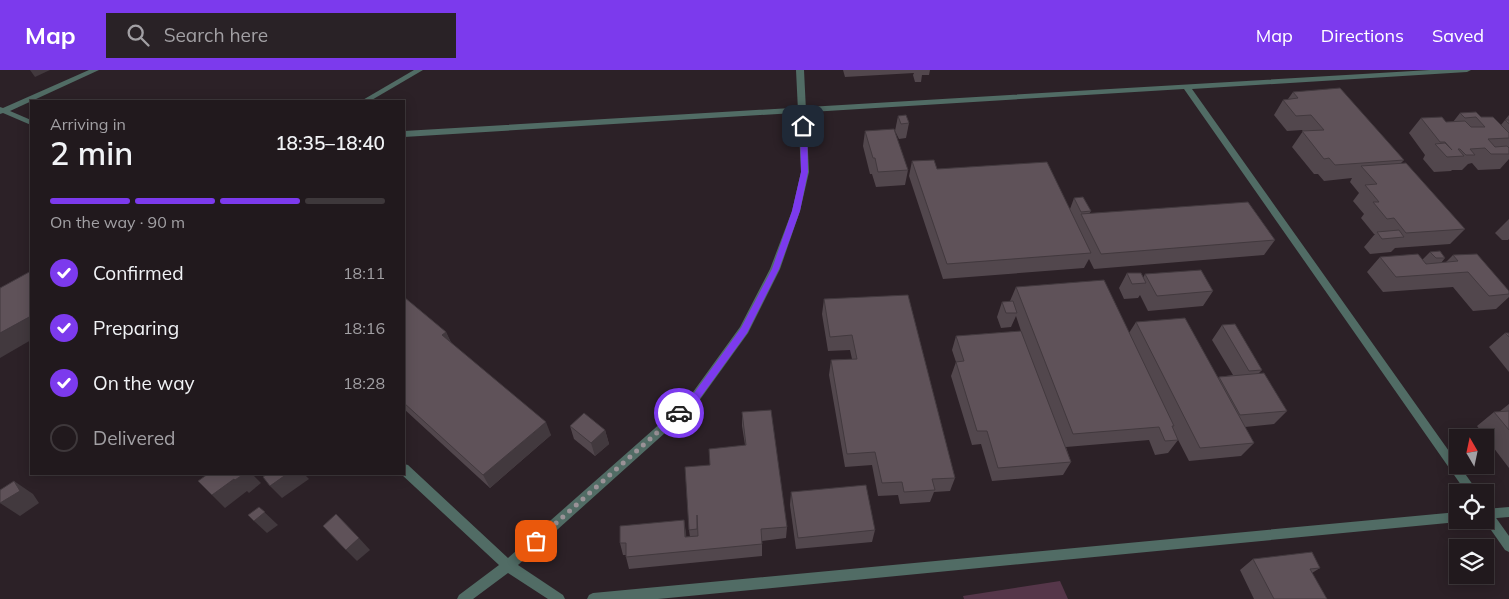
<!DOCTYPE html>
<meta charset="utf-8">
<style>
:root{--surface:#21191d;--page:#292226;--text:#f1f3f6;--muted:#a2a0a4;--line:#3e383b;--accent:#7c3aed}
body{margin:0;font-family:Mulish,sans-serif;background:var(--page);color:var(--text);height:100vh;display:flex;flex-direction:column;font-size:19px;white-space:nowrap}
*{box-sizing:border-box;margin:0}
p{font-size:16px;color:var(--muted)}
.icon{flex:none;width:28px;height:28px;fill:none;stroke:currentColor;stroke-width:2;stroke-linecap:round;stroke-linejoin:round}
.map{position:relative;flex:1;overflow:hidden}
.details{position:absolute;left:30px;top:30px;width:375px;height:375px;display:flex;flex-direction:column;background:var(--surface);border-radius:0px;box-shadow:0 2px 12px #0003,0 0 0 1px var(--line)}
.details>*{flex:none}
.needle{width:32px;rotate:351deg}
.tools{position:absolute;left:1449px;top:359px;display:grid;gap:10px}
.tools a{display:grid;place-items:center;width:45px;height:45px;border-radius:0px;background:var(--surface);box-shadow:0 2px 12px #0003,0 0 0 1px var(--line);font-size:25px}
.pin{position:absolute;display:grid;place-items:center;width:42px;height:42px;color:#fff;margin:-21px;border-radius:10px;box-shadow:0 2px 8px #0006}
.courier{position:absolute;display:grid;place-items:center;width:50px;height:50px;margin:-25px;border:4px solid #7c3aed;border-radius:50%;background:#fff;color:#222;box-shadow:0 1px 6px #0007}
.summary em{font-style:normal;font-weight:600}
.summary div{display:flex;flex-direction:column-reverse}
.summary{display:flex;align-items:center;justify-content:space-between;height:85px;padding:0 20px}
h1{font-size:32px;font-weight:600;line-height:38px}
.bar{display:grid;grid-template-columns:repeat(4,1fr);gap:8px 5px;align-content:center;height:60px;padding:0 20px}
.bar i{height:6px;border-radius:4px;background:var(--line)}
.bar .current{background:var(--accent)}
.bar p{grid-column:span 4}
ol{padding:0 20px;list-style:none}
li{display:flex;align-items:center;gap:15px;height:55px}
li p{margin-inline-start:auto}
li .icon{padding:5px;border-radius:50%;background:var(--accent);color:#fff;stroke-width:4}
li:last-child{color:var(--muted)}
li i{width:28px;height:28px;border:2px solid var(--line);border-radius:50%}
header{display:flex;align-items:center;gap:30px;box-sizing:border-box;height:70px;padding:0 25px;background:var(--accent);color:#fff}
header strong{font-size:24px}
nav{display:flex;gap:28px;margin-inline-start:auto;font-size:18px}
.search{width:350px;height:45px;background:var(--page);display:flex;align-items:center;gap:12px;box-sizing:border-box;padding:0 18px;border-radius:0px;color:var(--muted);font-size:19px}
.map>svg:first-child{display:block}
</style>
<header>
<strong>Map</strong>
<div class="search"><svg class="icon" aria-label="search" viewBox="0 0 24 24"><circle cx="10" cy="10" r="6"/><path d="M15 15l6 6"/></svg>Search here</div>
<nav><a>Map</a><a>Directions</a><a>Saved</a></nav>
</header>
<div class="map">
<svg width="1509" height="529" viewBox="0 0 1509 529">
<rect width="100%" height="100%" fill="#2c2127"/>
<path fill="#553649" d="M1060,511L1068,529H964L963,526Z"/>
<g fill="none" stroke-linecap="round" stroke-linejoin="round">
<g fill="#516c65" fill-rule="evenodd">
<path d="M414,0H423L370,31H361Z"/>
<path d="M796,0H804L809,102L800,141L780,199L748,263L696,335L518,495L563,525L565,529H548L508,503L473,529H457L459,525L499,495L401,404H404V394L408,395L508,488L688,329L740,257L770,199L792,141L801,102Z"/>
<path d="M1509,437V447L1485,449V439Z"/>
<path d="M1458,442V450H1463L1458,452L658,529H587L589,525L593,523Z"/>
</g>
<g fill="#516c65" fill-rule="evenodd">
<path d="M89,0H99L10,41L31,50V55L3,43L0,44V37L3,38Z"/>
<path d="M1430,0H1471L1467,2L1192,19L1478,422H1466L1184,19L404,67V61Z"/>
<path d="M1485,437L1489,438L1509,466V482L1505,480L1484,450Z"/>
</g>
</g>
<g fill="#52474d">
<path d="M843,0H930L929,5H922L921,12H915L913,5L914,3L845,7Z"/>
<path d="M1293,22L1404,90L1401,93L1465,159L1450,174L1395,178L1391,182L1370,184L1364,177L1375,164H1374L1361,148L1364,144L1353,131L1359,123L1350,112L1352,108L1324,111L1318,104H1314L1292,77L1303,61L1302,60L1287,61L1274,45L1283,30L1288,29Z"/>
<path d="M1460,43L1481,47L1501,55L1509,45V89L1500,99L1478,100L1472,93L1468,94L1462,100H1452L1451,101L1434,102L1423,89L1425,85L1409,63L1421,48L1446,52H1453Z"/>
<path d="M898,46L909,53L906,68L899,69L895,61Z"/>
<path d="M865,61L908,100L905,115L876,117L872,104H870L863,76Z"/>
<path d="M912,91L937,99L1070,139L1074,128L1091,141L1089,144L1275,170L1264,185L1094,199L1089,189L1084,198L943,209L909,106Z"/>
<path d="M1509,149V169L1508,170H1502L1495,163Z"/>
<path d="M1430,182L1445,188L1441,193L1446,192L1453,185L1509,221V227L1496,239L1473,241L1453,217L1383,222L1367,202L1380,187L1422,190Z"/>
<path d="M1127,203L1143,208L1145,204L1213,221L1203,236L1148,241L1140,225L1138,228L1124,229L1119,218Z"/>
<path d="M1016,217L1129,263L1136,252L1218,308L1219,307L1233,305L1212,270L1222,255L1262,300L1259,303L1287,341L1274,354L1245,357L1254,373L1241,386L1189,391L1172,358L1178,370L1168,383L1155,385L1149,370L1066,377L1071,392L1063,405L992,411L981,374L972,375L951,306L956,292L952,280L956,266L1021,261L1016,246L1011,257L1001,258L997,247L1002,232L1010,231Z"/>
<path d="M908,225L955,408L950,421L934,422L930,432L900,434L898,425L878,426L872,395L845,397L829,305L831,290L852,289L850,280L828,281L822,244L824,229Z"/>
<path d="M404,227L446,262L451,273L551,365L490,418L404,339Z"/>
<path d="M1505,263H1509V302L1489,277Z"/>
<path d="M1509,334V398L1477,356L1494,342H1499Z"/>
<path d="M742,342L787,457L786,468L762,471V486L629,499L626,487V485H623L620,473L684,450L686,467H690L689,460L710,395L745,375L742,356Z"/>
<path d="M570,356L605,360L609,374L595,386L574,369Z"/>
<path d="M791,422L875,460L872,472L796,479L790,435Z"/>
<path d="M1253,489L1320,498L1312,503L1327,529H1254L1240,500Z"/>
</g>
<g fill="#42393e">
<path d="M30,0H50L35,7Z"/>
<path d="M31,246V270L0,288V263Z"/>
<path d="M446,262L453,276L442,265Z"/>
<path d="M546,352L551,365L490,418L483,405Z"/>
<path d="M605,360L609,374L595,386L591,373Z"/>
<path d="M244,404H252L261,413L249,423L247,421L225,438L212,425L234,409Z"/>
<path d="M287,404H304L309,409L282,428L270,416Z"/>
<path d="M14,411L33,424L39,433L20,446L0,433Z"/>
<path d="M259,437L278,455L267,463L254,451Z"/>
<path d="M684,450L686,462L687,479L685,467Z"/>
<path d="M359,468L370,480L357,491L346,480Z"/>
</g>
<g fill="#5f5259" stroke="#42393e">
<path d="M1340,18L1404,90L1335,95L1329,88L1324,89L1302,61L1324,60L1311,45L1296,46L1283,30L1298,28L1293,22Z"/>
<path d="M1476,42L1481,47H1493L1509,63V68L1488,69L1495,77L1507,76L1509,78V84H1491L1485,78L1470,79L1475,85H1466L1460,79H1458L1464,86L1447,87L1435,74L1445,73L1452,80L1445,72H1440L1421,48L1442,47L1446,52L1465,51L1471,57H1485L1476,47L1465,48L1460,43Z"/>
<path d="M906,45L909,53L901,54L898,46Z"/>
<path d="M1505,50H1509V54Z"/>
<path d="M894,59L908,100L878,102L875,88H873L865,61Z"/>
<path d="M934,90L937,99L1047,92L1091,183L947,194L912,91Z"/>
<path d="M1406,93L1465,159L1406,163L1394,148L1387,149L1373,132H1379L1365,115L1377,114L1361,96Z"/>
<path d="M1083,127L1091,141L1081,142L1074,128Z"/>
<path d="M1248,132L1275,170L1101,184L1081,144Z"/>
<path d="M1399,160L1404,167L1382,169L1377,162Z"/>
<path d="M1440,181L1445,188H1436L1430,182Z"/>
<path d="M1418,184L1426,194L1458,191L1453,185L1477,184L1509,221V224L1489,226L1468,202L1396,207L1380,187Z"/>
<path d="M1201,200L1213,221L1157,226L1145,204Z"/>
<path d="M31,201V246L0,263V218Z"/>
<path d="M1127,203H1141L1146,213L1132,214Z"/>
<path d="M1104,210L1174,356H1172L1178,370L1165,371L1159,357L1073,364L1016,217Z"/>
<path d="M908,225L955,408L932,409L935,420L904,422L902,412L882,413L875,382L847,384L831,290L857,289L852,265L830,267L824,229Z"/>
<path d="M404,227L446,262L442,265L546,352L483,405L404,333Z"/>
<path d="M1013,231L1017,243H1006L1002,232Z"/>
<path d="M1185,248L1254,373L1200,378L1136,252Z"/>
<path d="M1235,254L1262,300L1249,301L1222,255Z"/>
<path d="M1021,261L1071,392L998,398L987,361H977L956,292L964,291L956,266Z"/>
<path d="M1505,263H1509V267Z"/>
<path d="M1264,303L1287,341L1240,345L1219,307Z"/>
<path d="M771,340L787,457L761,459L762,474L626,487V473H620V456L684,450L685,467L698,466L697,445V459L689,460L685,397L710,395L709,379L746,375L742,342Z"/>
<path d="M1509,341V360L1494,342Z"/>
<path d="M584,343L605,360L591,373L570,356Z"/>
<path d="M208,404H244L235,410L234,409L212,425L198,411Z"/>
<path d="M267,404H287L270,416L263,407Z"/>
<path d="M14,411L20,421L0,433V420Z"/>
<path d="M866,415L875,460L798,468L791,422Z"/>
<path d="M259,437L265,442L254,451L248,445Z"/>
<path d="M336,444L359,468L346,480L323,456Z"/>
<path d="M1312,482L1320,498L1310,499L1327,529H1274L1253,489Z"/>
</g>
<path fill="#7c3aed" d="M803,54L807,56L808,102L800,141L779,199L747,263L695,335L682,346H676V341L689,330L741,258L772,199L792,141L801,102L800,56Z"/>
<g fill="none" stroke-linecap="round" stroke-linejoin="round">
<path stroke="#9a9297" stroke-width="5" stroke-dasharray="0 9" d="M536,471L679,343"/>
</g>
</svg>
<div class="tools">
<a><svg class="needle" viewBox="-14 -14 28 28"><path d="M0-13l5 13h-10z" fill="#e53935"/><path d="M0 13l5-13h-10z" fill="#a2a0a4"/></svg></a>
<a><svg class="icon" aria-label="locate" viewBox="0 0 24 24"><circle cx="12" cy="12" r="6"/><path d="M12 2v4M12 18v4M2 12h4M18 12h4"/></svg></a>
<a><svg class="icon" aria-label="layers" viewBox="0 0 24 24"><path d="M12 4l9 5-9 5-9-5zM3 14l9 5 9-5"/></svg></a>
</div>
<div class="pin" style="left:536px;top:471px;background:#ea580c"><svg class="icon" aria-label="bag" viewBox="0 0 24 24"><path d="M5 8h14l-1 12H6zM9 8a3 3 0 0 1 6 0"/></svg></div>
<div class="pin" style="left:803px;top:56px;background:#1f2937"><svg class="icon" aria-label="home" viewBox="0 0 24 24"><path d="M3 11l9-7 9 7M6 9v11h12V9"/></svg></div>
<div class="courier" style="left:679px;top:343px"><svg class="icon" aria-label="car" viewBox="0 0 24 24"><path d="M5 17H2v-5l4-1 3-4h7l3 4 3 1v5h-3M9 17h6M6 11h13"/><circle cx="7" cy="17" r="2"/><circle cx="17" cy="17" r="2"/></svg></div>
<section class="details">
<div class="summary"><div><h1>2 min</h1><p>Arriving in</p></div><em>18:35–18:40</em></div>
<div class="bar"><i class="current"></i><i class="current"></i><i class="current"></i><i></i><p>On the way · 90 m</p></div>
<ol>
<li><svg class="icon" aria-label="check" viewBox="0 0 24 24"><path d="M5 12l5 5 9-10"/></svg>Confirmed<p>18:11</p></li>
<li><svg class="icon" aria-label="check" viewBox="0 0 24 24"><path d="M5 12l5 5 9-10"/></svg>Preparing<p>18:16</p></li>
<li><svg class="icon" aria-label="check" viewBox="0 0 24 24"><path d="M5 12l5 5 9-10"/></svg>On the way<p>18:28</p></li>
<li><i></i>Delivered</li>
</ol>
</section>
</div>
